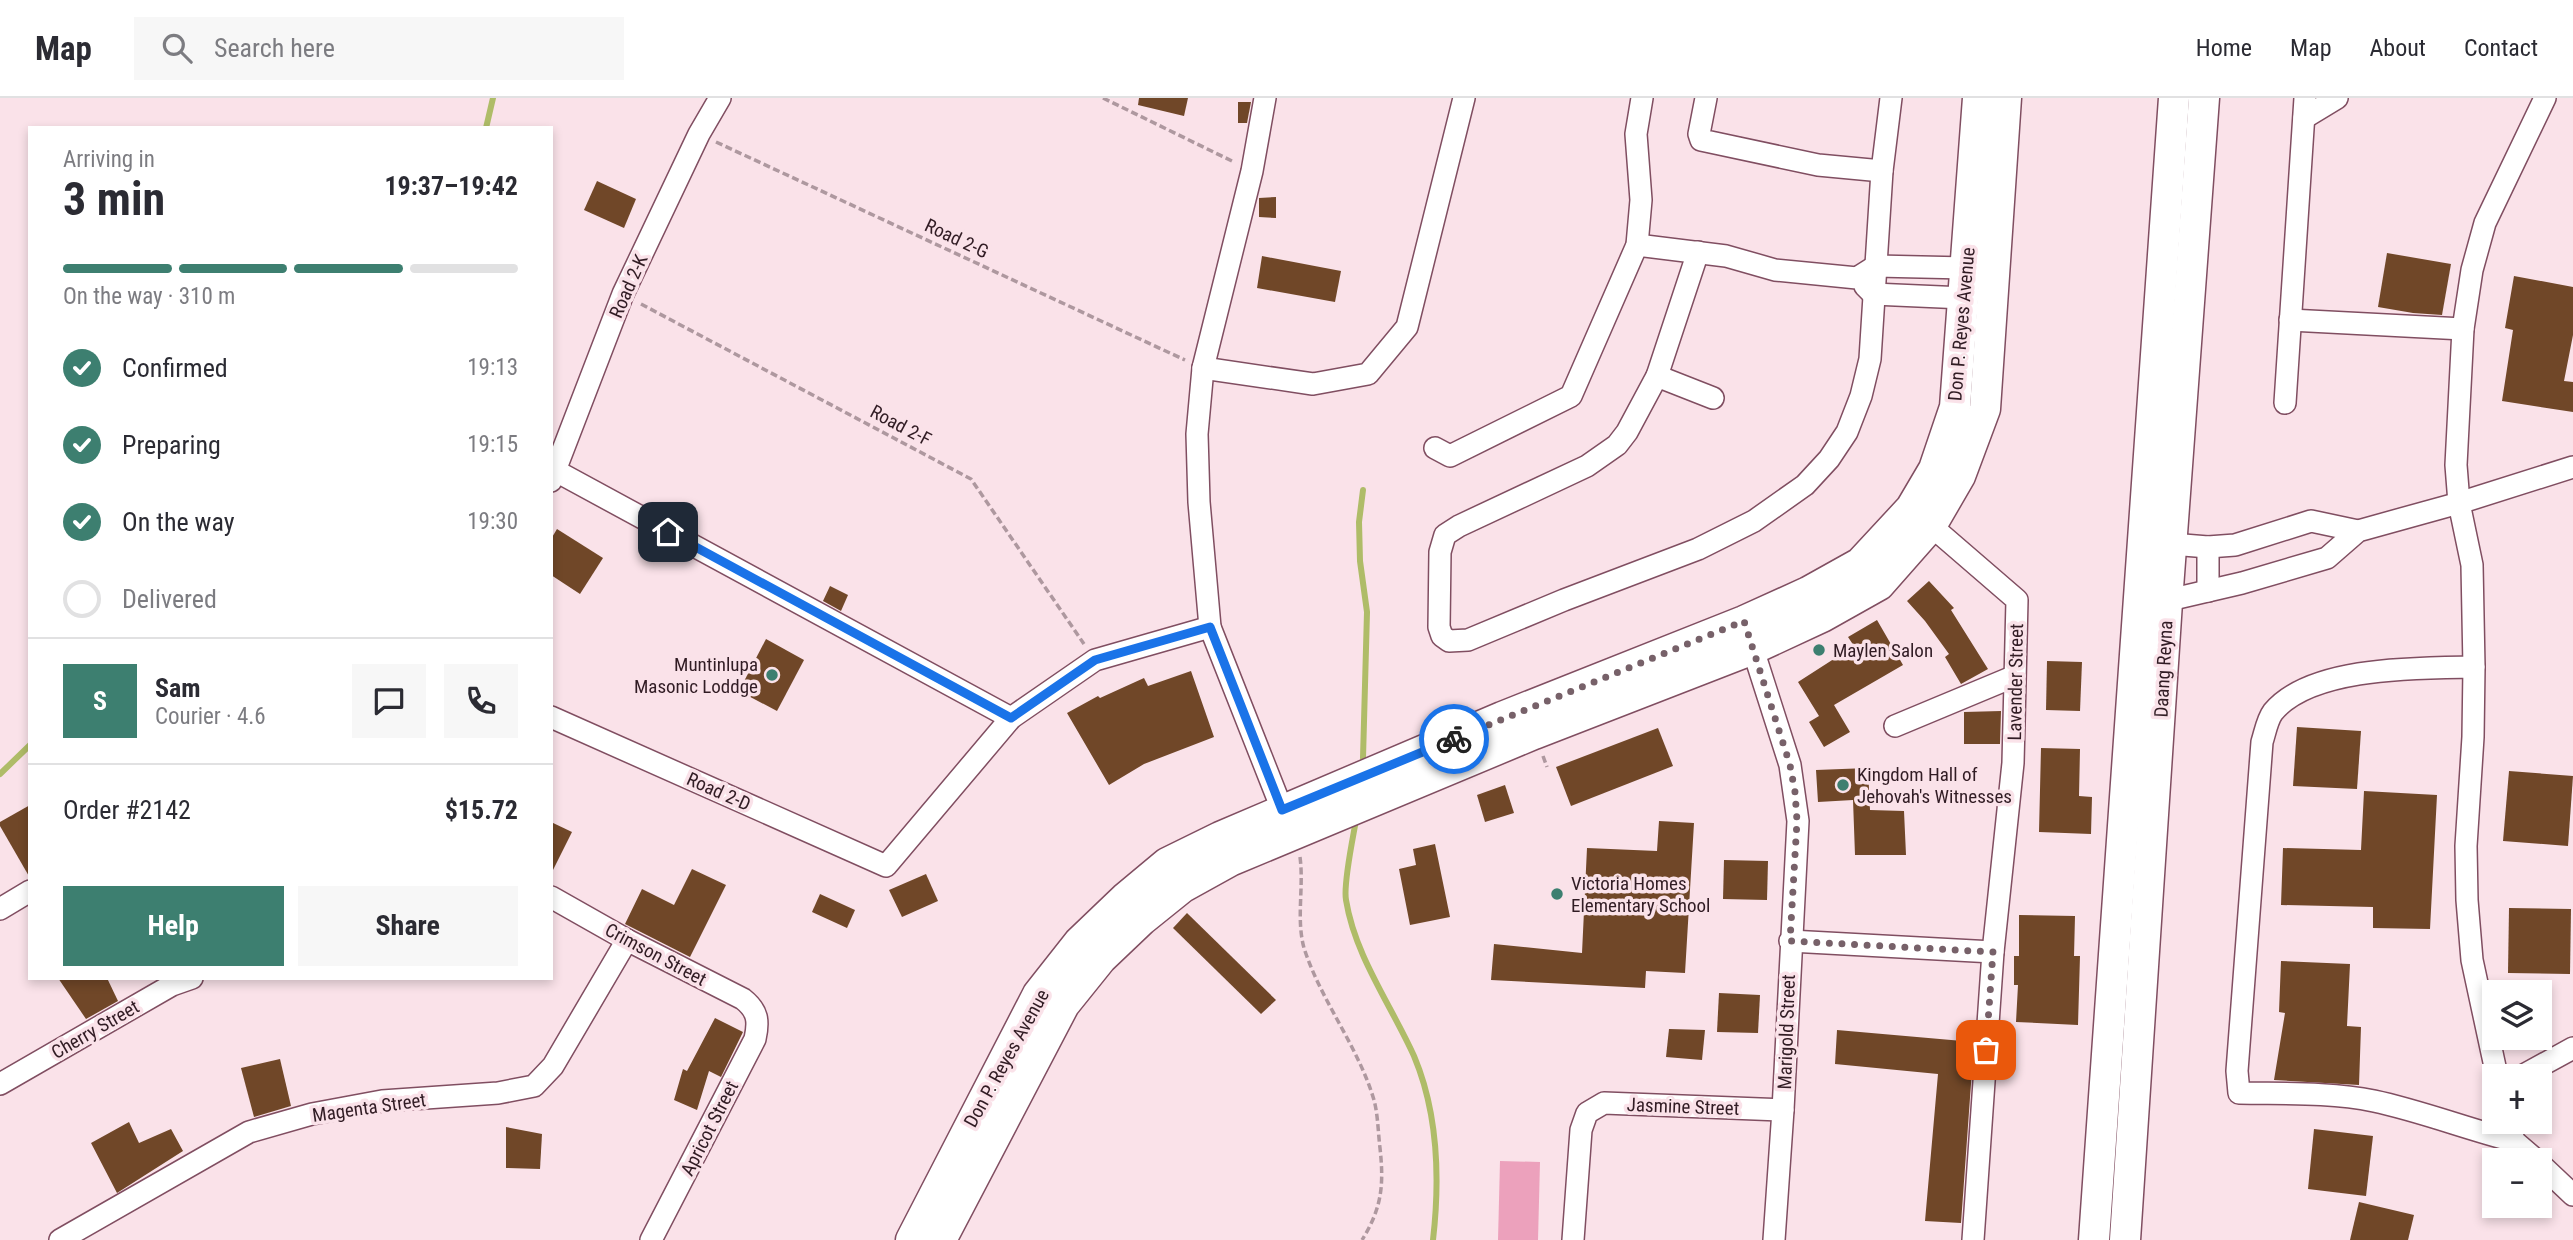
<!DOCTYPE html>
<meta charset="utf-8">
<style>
:root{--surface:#fff;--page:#f7f7f7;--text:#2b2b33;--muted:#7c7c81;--line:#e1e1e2;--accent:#3d7f70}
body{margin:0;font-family:"Roboto Condensed",sans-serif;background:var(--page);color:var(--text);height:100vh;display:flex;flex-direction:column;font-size:26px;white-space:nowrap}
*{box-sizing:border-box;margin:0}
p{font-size:23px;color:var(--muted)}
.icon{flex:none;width:38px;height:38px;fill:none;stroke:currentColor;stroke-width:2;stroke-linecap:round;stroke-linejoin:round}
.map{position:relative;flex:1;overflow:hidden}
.sheet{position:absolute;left:28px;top:28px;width:525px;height:854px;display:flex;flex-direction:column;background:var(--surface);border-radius:0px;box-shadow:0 4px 10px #0003}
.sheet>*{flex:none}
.fabs{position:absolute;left:2482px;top:882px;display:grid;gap:14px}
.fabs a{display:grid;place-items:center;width:70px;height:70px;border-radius:0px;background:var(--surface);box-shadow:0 4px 10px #0003;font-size:35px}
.pin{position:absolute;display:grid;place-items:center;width:60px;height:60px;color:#fff;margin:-30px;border-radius:14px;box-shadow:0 4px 10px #0006}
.courier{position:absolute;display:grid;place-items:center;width:70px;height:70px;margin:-35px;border:5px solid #1a73e8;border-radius:50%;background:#fff;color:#222;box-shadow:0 2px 9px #0007}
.headline em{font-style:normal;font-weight:700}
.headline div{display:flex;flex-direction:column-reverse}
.headline{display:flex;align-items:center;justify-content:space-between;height:119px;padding:0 35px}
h1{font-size:46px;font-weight:700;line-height:52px}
.bar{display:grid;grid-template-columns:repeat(4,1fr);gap:10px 7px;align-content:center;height:84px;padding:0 35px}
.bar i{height:9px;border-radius:5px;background:var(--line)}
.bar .current{background:var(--accent)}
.bar p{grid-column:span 4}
.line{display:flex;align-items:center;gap:18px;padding:0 35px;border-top:2px solid var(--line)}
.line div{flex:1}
.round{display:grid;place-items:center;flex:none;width:74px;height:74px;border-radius:0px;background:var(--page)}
ol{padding:0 35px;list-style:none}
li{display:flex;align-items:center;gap:21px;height:77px}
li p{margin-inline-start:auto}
li .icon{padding:7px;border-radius:50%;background:var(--accent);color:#fff;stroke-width:4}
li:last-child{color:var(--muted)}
li i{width:38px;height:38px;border:4px solid var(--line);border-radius:50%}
.cta{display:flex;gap:14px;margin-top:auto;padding:14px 35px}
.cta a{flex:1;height:80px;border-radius:0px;background:var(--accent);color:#fff;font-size:28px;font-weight:700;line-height:80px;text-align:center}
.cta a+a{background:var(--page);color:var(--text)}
header{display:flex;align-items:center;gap:42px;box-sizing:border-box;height:98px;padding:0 35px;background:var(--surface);border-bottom:2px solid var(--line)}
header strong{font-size:33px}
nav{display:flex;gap:38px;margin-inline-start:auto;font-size:24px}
.search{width:490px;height:63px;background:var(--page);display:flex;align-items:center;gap:18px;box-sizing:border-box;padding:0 24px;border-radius:0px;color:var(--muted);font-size:26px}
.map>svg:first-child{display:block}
</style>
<header>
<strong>Map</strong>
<div class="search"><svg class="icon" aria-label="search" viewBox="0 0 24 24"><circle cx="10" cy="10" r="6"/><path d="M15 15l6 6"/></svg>Search here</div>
<nav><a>Home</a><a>Map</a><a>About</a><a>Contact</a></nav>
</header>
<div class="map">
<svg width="2573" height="1142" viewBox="0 0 2573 1142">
<rect width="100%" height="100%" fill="#fae2e9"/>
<path fill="#eca1bc" d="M1500,1063L1540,1064L1538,1142H1498Z"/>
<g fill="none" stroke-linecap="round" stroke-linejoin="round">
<g stroke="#afbc68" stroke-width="6">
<path d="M486,30L493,0"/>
<path d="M1363,392L1359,424L1360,463L1367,514L1363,660"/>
<path d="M0,676L30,647"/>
<path d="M1356,722C1353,740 1343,786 1346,802C1355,858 1391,907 1414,958C1438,1015 1440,1081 1433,1142"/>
</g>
</g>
<g fill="#704728">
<path d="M1139,0H1188L1184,18L1138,7Z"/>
<path d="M1238,4H1251L1247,25H1238Z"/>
<path d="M597,83L636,101L624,130L584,112Z"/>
<path d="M1276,99V120L1259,119V100Z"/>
<path d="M2387,155L2451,166L2442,217L2413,215L2378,209Z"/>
<path d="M1262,158L1341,173L1335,204L1257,190Z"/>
<path d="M2514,178L2573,189V237L2564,283L2573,284V314L2502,303L2513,232L2505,230Z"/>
<path d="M557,431L603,460L580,496L551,477V441Z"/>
<path d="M1929,483L1954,510L1951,512L1988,571L1961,586L1945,559L1949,556L1925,523L1907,503Z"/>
<path d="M830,488L848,497L841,513L823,503Z"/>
<path d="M1877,522L1903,567L1834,607L1850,634L1824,649L1809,624L1819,618L1798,584L1854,548L1848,539Z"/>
<path d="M766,541L804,562L777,613L739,593Z"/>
<path d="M2047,563L2082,564L2080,613L2046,612Z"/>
<path d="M1191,573L1214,639L1144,666L1109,687L1067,615L1098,598L1100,600L1144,580L1148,588Z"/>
<path d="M2001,613L2000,646H1964V614Z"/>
<path d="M2297,629L2361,633L2357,691L2293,688Z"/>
<path d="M1658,630L1673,668L1571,708L1556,669Z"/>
<path d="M2041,650L2080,651L2079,698L2092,699L2091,736L2039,734Z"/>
<path d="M1868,670L1870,712L1904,713L1906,757H1855L1853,702L1818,704L1816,672Z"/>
<path d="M2509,673L2573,678L2568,748L2503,743Z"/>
<path d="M1505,687L1514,715L1485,724L1477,697Z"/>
<path d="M2364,693L2437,697L2430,831L2373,830V809L2281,807L2283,750L2361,752Z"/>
<path d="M30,707V780L0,728V724Z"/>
<path d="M1659,723L1694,725L1685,875L1646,873L1645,890L1491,882L1494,846L1582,855L1587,750L1657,753Z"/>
<path d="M551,724L572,734L551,776Z"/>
<path d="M1435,746L1450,819L1410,827L1399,771L1416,767L1413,751Z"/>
<path d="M1724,762L1768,763L1767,802L1723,801Z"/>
<path d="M692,771L726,787L690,859L625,826L642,791L674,807Z"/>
<path d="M926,776L938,803L902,819L889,792Z"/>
<path d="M820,796L855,812L847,830L812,814Z"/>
<path d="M2509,810L2571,811L2570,876L2508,875Z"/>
<path d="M1187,815L1276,902L1261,916L1173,830Z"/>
<path d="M2019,817L2075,818L2074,858H2080L2078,927L2016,924L2018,887H2014V858H2019Z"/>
<path d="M2281,863L2350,866L2347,928L2361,929L2359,987L2274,982L2285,915L2279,914Z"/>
<path d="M58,880H107L118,903L86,921Z"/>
<path d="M1719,895L1760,897L1758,935L1717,934Z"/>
<path d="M715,920L743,934L721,979L709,973L697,1012L674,1002L683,971L687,973Z"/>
<path d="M1669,931L1705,932L1702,962L1666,959Z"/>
<path d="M1837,932L1974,944L1961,1125L1925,1123L1938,976L1835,966Z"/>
<path d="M280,961L291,1008L254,1019L241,970Z"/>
<path d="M129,1024L139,1045L171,1031L183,1053L117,1095L91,1045Z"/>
<path d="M506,1029L542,1036L540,1071L506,1070Z"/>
<path d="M2314,1031L2373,1038L2366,1098L2308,1091Z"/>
<path d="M2359,1104L2414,1117L2408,1142H2350Z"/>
</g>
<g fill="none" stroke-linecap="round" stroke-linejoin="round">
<defs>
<g id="street">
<path d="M1265,0L1252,73L1203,270L1197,336L1199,404L1210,529L1287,724"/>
<path d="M1706,0L1699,36L1701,42L1818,67L1882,73"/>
<path d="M2304,20L2337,0"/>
<path d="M1637,147L1726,158L1775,172L1857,180L1876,168L1966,170"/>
<path d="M1698,154L1657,278L1627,334L1617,347L1587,368L1459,428L1445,437L1440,454L1439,529L1442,538L1449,543L1468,542L1564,502L1698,451L1754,423L1805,387L1829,361L1847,334L1861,298L1870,261L1882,73L1891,0"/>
<path d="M1865,188L1873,196L1964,200"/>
<path d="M2290,222L2463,231"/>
<path d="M1203,270L1313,286L1368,276L1407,229L1464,0"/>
<path d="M1657,278L1713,300"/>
<path d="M2285,305L2305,0"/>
<path d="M1435,350L1450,358L1571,298L1637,147L1641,102L1636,36L1642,0"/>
<path d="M556,373L1011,620"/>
<path d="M551,383L623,196L699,36L720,0"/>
<path d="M1922,420L2017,502L2013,665L1993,854L1973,1142"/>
<path d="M2159,445L2208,449L2235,447L2311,423L2358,433"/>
<path d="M2208,449V493"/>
<path d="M2156,505L2242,485L2327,460L2358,433L2459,405L2573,369"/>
<path d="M1749,539L1790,667L1798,723L1783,1012L1774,1142"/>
<path d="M2474,569C2419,570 2311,568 2273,614C2267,622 2265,635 2262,644L2237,973L2239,995C2283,996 2330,994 2374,1003C2421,1013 2467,1031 2514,1043"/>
<path d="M551,619L886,768L1011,620L1095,562L1210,529"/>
<path d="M1895,628L2015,578"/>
<path d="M551,799L627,842L743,901C758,913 759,923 755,941L651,1142"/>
<path d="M0,811L30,793"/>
<path d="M1790,843L1993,854"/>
<path d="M2497,978L2472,862L2467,802L2466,748L2473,639L2474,569L2472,467L2459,405L2456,367L2463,231L2472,172L2485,125L2545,0"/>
<path d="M2522,978L2573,950"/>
<path d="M0,986L172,887L192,880"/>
<path d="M2509,1024L2514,1043L2536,1062"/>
<path d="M2539,1065L2573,1097"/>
<path d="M60,1142L249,1034L312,1016L382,1003L498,995L534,988L553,968L627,842"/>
<path d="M1573,1142L1581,1032L1587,1015L1604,1005L1783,1012"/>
</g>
<g id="secondary">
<path d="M911,1142L1038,896L1079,844L1125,800L1167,765L1220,739L1502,619L1744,523L1808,494L1860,465L1911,410L1934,371L1955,309L1978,0"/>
<path d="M941,1142L1064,907L1101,861L1142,822L1183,789L1230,763L1534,636L1753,551L1822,519L1879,487L1931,428L1960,378L1985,311L2006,0"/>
<path d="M2094,1142L2174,0"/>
<path d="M2125,1142L2167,504L2204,0"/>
</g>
</defs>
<use href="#street" stroke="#804e61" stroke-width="24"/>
<use href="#secondary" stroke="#804e61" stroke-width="33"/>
<g stroke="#ae989f" stroke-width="3.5" stroke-dasharray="7 3.5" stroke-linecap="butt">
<path d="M1103,0L1234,64"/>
<path d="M716,44L1185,262"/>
<path d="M641,206L971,381L1084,546"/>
<path d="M1543,658L1547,669"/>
<path d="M1300,759C1304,789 1296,821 1304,850C1321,903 1358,948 1374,1002C1378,1017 1378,1034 1380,1050C1384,1087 1382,1110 1362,1142"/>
</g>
<use href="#street" stroke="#fff" stroke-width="21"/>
<use href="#secondary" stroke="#fff" stroke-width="30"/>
</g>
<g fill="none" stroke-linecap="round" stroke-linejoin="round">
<path stroke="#776169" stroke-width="7" stroke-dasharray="0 12.6" d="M1454,641L1744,523L1790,667L1795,694L1797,723L1790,843L1993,854L1986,952"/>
<path stroke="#1a73e8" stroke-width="9" d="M668,434L1011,620L1095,562L1210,529L1282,712L1454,641"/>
</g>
<g fill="#3d7f70" stroke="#fae2e9" stroke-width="2.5">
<circle cx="1819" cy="552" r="7"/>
<circle cx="772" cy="577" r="7"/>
<circle cx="1843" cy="687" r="7"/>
<circle cx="1557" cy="796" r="7"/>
</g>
<g text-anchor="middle" stroke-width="7" stroke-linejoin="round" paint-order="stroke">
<g font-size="19" fill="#311c24" stroke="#fae2e9">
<text transform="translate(957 140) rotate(25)" y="7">Road 2-G</text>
<text transform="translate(628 188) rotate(-66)" y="7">Road 2-K</text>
<text transform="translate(1961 226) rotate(-85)" y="7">Don P. Reyes Avenue</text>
<text transform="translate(901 327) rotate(28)" y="7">Road 2-F</text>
<text transform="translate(2163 571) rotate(-87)" y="7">Daang Reyna</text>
<text transform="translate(2015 584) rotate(-89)" y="7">Lavender Street</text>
<text transform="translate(719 693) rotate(24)" y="7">Road 2-D</text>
<text transform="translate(656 856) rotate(28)" y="7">Crimson Street</text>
<text transform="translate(95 931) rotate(-30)" y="7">Cherry Street</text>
<text transform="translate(1786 934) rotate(-88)" y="7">Marigold Street</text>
<text transform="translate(1006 960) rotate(-61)" y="7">Don P. Reyes Avenue</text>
<text transform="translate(1683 1008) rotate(2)" y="7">Jasmine Street</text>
<text transform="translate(369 1009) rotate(-8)" y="7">Magenta Street</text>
<text transform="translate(709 1030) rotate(-63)" y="7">Apricot Street</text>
</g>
<g font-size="19" fill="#311c24" stroke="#fae2e9" text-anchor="start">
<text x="1833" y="559">Maylen Salon</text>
<text x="758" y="573" text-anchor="end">Muntinlupa<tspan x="758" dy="22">Masonic Loddge</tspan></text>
<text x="1857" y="683">Kingdom Hall of<tspan x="1857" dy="22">Jehovah's Witnesses</tspan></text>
<text x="1571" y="792">Victoria Homes<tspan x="1571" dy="22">Elementary School</tspan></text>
</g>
</g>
</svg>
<div class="fabs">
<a><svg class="icon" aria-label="layers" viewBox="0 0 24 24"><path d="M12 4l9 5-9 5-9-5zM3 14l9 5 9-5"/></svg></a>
<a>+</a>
<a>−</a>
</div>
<div class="pin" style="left:1986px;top:952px;background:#ea580c"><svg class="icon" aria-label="bag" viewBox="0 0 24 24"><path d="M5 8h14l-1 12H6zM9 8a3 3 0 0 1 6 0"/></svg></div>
<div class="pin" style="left:668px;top:434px;background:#1f2937"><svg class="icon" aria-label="home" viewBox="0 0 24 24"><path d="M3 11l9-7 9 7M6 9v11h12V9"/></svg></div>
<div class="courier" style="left:1454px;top:641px"><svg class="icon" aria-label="bike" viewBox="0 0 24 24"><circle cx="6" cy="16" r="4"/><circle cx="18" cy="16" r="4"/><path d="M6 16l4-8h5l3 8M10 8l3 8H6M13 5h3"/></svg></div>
<section class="sheet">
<div class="headline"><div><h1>3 min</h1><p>Arriving in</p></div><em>19:37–19:42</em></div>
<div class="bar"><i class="current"></i><i class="current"></i><i class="current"></i><i></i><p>On the way · 310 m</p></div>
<ol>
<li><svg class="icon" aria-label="check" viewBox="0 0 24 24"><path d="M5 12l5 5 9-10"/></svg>Confirmed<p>19:13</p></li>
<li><svg class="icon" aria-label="check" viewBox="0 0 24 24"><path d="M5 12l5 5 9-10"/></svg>Preparing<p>19:15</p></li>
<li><svg class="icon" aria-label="check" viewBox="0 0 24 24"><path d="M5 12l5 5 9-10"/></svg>On the way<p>19:30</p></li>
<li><i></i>Delivered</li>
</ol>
<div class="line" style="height:126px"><b class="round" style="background:var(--accent);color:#fff">S</b><div><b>Sam</b><p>Courier · 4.6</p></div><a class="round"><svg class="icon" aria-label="chat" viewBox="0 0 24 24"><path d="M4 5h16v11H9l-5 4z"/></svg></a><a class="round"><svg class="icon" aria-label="phone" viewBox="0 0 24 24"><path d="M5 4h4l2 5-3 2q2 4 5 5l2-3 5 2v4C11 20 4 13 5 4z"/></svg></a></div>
<div class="line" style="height:91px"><div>Order #2142</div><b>$15.72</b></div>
<div class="cta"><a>Help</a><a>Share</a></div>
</section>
</div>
